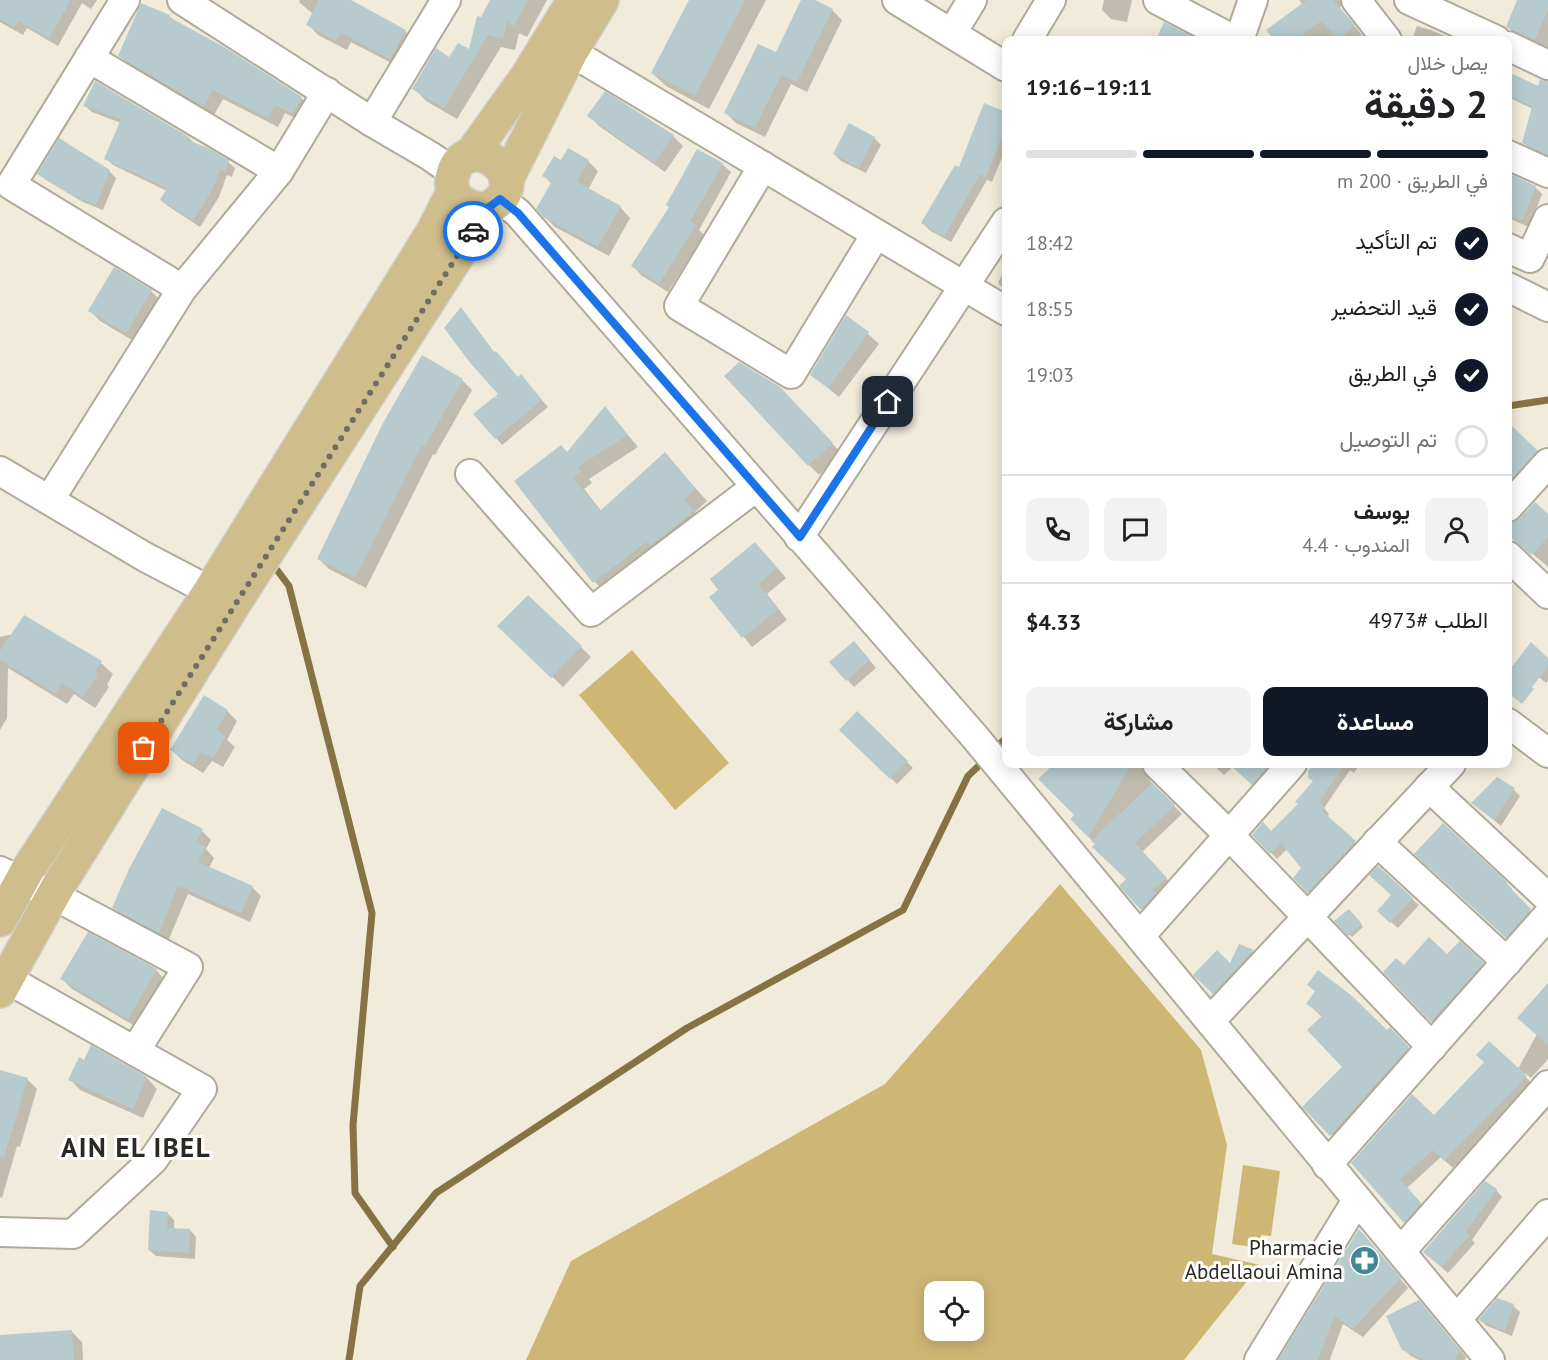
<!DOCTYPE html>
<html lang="ar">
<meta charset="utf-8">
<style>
:root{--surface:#fff;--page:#f2f2f2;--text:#202124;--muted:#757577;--line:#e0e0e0;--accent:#111827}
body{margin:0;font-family:"PT Sans",Vazirmatn,sans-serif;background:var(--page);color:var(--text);direction:rtl;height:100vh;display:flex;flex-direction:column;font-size:22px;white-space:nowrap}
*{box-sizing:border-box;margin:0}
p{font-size:20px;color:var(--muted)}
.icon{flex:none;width:33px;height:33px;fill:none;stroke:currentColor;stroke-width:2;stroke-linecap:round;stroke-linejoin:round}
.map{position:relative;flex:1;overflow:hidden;direction:ltr}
.panel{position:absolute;left:1002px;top:36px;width:510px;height:732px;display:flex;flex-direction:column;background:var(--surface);border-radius:12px;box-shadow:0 3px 15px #0003;direction:rtl}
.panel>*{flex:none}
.fabs{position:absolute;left:924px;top:1281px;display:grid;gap:12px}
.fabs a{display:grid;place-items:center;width:60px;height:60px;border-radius:12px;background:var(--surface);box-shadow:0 3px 15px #0003;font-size:30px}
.pin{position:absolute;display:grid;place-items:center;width:51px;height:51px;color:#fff;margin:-26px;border-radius:12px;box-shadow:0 3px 9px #0006}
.courier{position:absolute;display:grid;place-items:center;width:60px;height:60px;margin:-30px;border:4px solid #1a73e8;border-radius:50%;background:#fff;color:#222;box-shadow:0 2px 8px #0007}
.head em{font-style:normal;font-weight:700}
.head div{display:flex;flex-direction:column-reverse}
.head{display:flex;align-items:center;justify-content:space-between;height:102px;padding:0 24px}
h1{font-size:39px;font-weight:700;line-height:45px}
.bar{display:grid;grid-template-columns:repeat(4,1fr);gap:9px 6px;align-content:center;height:72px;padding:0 24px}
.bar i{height:8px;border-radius:4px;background:var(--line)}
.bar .active{background:var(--accent)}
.bar p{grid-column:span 4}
.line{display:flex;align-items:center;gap:15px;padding:0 24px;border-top:2px solid var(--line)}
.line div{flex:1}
.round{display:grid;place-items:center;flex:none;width:63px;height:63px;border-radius:12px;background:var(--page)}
ol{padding:0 24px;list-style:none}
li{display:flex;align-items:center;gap:18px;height:66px}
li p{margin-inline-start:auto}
li .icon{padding:6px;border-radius:50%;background:var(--accent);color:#fff;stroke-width:4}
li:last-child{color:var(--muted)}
li i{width:33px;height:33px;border:3px solid var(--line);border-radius:50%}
.cta{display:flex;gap:12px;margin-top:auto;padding:12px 24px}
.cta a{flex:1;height:69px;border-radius:12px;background:var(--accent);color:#fff;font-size:24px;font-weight:700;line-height:69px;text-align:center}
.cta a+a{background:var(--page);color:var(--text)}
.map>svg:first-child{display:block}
</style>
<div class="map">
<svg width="1548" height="1360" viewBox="0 0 1548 1360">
<rect width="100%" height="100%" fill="#f1ebdb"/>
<g fill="#ceb675" fill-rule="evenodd">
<path d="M632,650L729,763L675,810L579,695Z"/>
<path d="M1060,884L1201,1050L1227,1145L1212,1254L1260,1265L1184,1360H526L571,1261L885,1084ZM934,1292H974V1330H934Z"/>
<path d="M1243,1165L1280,1171L1271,1236L1261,1235L1259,1248L1232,1244Z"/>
</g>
<g fill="#0003">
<path d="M0,0H97L91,9L82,3L58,46L27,28L23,35L0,22Z"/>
<path d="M300,0H348L405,31L415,41L401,68L351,42L347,50L318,35L308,24L313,14L299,2Z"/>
<path d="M492,0H547L527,37L519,33L515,50L501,47L457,119L426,101L414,88L450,59L470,52L482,19Z"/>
<path d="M690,0H766L709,109L666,86L652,73Z"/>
<path d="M803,0H812L832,10L842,20L807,92L791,84L765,137L736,123L726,113L776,54Z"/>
<path d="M1104,0H1132L1127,22L1111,19L1102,10Z"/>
<path d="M1299,0H1343L1345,2L1339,8L1362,35L1356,40H1276L1269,31L1303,5Z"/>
<path d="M1518,0H1548V49L1514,33L1508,27Z"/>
<path d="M169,16L176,22L301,98L311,107L303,122L285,113L278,127L223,99L214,115L130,65L120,56Z"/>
<path d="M1165,24L1196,40H1157Z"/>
<path d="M1417,26L1431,30L1454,40H1412Z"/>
<path d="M1508,73L1548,92V157L1530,149L1524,143L1533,109L1508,97Z"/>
<path d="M95,83L189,138L195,144L228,162L235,168L232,177L227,175L219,197L200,227L168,206L161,200L167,191L113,165L106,158L121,123L92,112L85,106Z"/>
<path d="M985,105L1006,114V148L992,182L987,180L951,242L929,230L923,223L959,169Z"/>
<path d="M589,115L673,136L683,146L665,172L599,126Z"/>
<path d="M874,138L881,145L866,173L841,161L834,154Z"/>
<path d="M588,161L598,171L588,190L620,207L630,218L609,256L555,227L544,216L552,184L544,176L562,162Z"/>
<path d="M722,164L731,172L699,230L704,235L668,292L641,275L633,266Z"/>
<path d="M109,171L116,178L103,210L83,202L46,180L39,174Z"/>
<path d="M1508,175L1535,187L1542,194L1529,227L1508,218Z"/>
<path d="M1006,266V292L998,283Z"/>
<path d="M151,291L161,301L137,343L100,321L90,311Z"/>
<path d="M467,316L495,354L518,379L527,383L548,407L502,445L476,414L503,403Z"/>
<path d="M846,318L868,334L879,344L839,397L812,375Z"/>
<path d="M462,380L472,390L435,455L433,454L366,588L329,569L319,559Z"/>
<path d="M790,399L842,454L819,475L809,465Z"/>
<path d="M605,408L638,447L589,479L592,483L584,489L602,512L665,454L707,501L695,512L705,523L606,593L595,582L567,453Z"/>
<path d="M1510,426L1543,458L1508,497V428Z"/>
<path d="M1548,516V567L1508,533V524Z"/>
<path d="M765,554L786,578L767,594L787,620L752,647L711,597Z"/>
<path d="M25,617L101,663L113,674L107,685L109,687L95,708L74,694L67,704L8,668L7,718L0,730V637L13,634Z"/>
<path d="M499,626L581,647L591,657L563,687Z"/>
<path d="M860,649L876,668L854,687L831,662Z"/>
<path d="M1548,661V680L1546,683L1525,666Z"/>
<path d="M227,711L237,721L227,740L235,747L223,767L212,761L203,773L182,760L172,750Z"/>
<path d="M857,713L913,768L897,784L841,730Z"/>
<path d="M1056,764H1152L1149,769V779L1153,785L1182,814L1142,852L1174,887L1150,917L1121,886L1128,879L1072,819L1076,815L1040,779Z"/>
<path d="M1212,764H1236L1224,775Z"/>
<path d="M1241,764H1286L1261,792L1237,770Z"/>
<path d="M1315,764H1360L1354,773L1350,770L1324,808L1329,814L1327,817L1360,848L1314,898L1295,878L1303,868L1287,849L1277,859L1254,835L1271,833L1300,805L1314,781L1310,771Z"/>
<path d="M1514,790L1520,796L1501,826L1473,803Z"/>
<path d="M202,831L211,840L206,849L214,858L209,868L252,887L261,896L250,922L188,894L168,941L124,917L114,908Z"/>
<path d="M1422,860L1506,883L1512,889L1511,892L1536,916L1512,943Z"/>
<path d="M1412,899L1419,905L1398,928L1385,917Z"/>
<path d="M1349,911L1363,927L1352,937L1336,921Z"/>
<path d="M1460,943L1488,970L1438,1027L1385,972L1447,956Z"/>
<path d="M1240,946L1253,952L1258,957L1220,998L1196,975L1231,966Z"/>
<path d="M156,970L166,981L138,1028L72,989L62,979Z"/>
<path d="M1309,985L1387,1032L1390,1029L1420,1060L1344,1147L1304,1107L1344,1067L1322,1017L1308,1004L1316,992Z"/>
<path d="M1548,999V1059L1531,1078L1525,1073L1524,1075L1533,1085L1453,1168L1441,1157L1407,1188L1428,1212L1412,1230L1353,1163L1518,1069L1537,1034Z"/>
<path d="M92,1047L147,1078L157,1089L143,1118L80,1090L70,1079L85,1062Z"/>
<path d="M0,1071L27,1079L37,1089L20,1147L17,1146L2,1198L0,1197Z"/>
<path d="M1496,1190L1502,1197L1472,1240L1475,1243L1448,1273L1431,1258Z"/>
<path d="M167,1213L174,1220V1229L190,1230L196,1237L195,1259L156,1256L149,1250Z"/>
<path d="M1367,1239L1408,1288L1363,1337L1343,1324L1330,1359L1331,1360H1280Z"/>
<path d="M1513,1306L1520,1312L1512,1336L1487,1326L1480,1320Z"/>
<path d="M1425,1308L1466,1357L1465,1360H1419L1411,1356L1403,1349Z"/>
<path d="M71,1331L82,1342L83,1360H0V1337Z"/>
</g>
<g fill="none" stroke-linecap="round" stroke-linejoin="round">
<g stroke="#857344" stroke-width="7">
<path d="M1508,406L1548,400"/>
<path d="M277,570L289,586L372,913L353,1125L355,1193L393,1247"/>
<path d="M993,751L1006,738"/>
<path d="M349,1360L360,1286L436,1193L687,1028L903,910L968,776L986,759"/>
</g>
</g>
<g fill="#b7cbcf">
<path d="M0,0H71L49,38L18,21L14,28L0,19Z"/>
<path d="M319,0H351L406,30L390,59L341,33L336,41L306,25Z"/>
<path d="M490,0H528L514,26L507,22L503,39L488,35L444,108L412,89L436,48L449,57L458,43L469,49L477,16L481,17Z"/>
<path d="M689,0H745L695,96L651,73Z"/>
<path d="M801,0H815L833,9L797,82L781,75L755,128L724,113L758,44L776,52Z"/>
<path d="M1307,0H1333L1355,25L1339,40L1321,21L1295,40H1274L1266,30Z"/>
<path d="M1517,0H1548V10L1535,40L1506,27Z"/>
<path d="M141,3L170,15L169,17L226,48L302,97L293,114L275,105L268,118L213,90L204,107L118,56Z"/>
<path d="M1164,22L1200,40H1156Z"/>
<path d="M1513,74L1538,86L1540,80L1548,81V155L1522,143L1532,107L1508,95V85Z"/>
<path d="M95,81L189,137L187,140L206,147L229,160L225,172L220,170L212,190L193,221L160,200L167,188L104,159L121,119L83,106Z"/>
<path d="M605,91L674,135L654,163L587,116Z"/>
<path d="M984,103L1006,112V126L986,177L980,174L944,237L921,223L955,165L959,167Z"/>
<path d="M849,123L875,137L859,168L833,154Z"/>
<path d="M59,138L110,170L96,205L74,196L37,174Z"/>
<path d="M568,148L589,160L577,182L621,206L598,247L543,217L536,209L552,181L542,176L554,156L561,160Z"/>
<path d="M697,149L723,163L690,222L696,225L659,284L631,266L669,207L666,205Z"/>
<path d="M1508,173L1536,186L1522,221L1508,216Z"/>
<path d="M114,267L152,290L126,333L88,311Z"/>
<path d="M461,307L494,352L496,351L518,377L521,374L542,400L495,439L473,414L494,397L497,398L495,396L498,394L471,364L444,328Z"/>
<path d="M846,315L869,332L828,388L810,375Z"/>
<path d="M422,355L463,379L425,446L422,445L355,578L317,559L383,423Z"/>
<path d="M739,362L780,387L833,443L808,466L724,376Z"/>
<path d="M605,406L628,435L578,467L581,471L573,477L600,511L665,452L696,489L684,499L694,511L650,546L646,542L593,583L514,481L561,445L567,452Z"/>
<path d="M1508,422L1538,451L1508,483Z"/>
<path d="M1535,502L1548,514V537L1531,555L1508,535V523L1514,522L1520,518Z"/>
<path d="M755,542L777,568L758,584L778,610L742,638L709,597L718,590L710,579Z"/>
<path d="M528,595L582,646L551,678L497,626Z"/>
<path d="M24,615L102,661L95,672L98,674L83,697L62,683L55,693L0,660V651Z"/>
<path d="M854,641L870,660L846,681L829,662Z"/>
<path d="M1531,642L1548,658V667L1532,687L1534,689L1522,704L1508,693V672Z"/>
<path d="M204,695L228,710L217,730L226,736L213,758L201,752L193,764L170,750Z"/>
<path d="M857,711L908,761L890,779L839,730Z"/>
<path d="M1054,764H1132L1088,837L1070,819L1074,815L1038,779Z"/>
<path d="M1229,764H1270L1252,785Z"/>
<path d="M1313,764H1345L1319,802L1325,807L1322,811L1356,841L1307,893L1293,878L1301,868L1281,843L1270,854L1252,835L1263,822L1271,831L1298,804L1295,802L1313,781L1308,778V771Z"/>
<path d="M1497,777L1515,788L1494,820L1471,803Z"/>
<path d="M1152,783L1175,805L1135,843L1167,878L1153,890L1156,893L1141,910L1119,886L1126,879L1092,847L1095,844L1091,841Z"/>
<path d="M162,808L203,829L196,842L206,847L198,862L253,886L241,913L178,886L159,933L112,908L129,869Z"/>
<path d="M1443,823L1507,882L1506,884L1531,909L1506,938L1414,854Z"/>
<path d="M1378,866L1413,898L1390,923L1377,911L1391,895L1369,875Z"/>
<path d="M1349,909L1362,924L1348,936L1334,921Z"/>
<path d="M88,932L157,969L128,1019L60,979Z"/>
<path d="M1429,937L1447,954L1460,941L1484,963L1431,1022L1383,972L1396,958L1404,965Z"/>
<path d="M1239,944L1254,950L1213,994L1193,975L1217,950L1230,963Z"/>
<path d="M1318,970L1351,995L1387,1030L1390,1027L1409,1047L1330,1136L1302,1107L1342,1067L1307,1030L1323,1015L1306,1004L1315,991L1307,985Z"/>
<path d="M1548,983V1045L1517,1018Z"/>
<path d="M1489,1041L1527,1076L1444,1161L1433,1150L1400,1179L1421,1203L1404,1223L1351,1163L1412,1094L1434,1115L1484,1062L1476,1055Z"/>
<path d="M91,1045L147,1077L133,1109L68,1080L79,1057L84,1060Z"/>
<path d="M0,1070L28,1078L4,1157L0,1156Z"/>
<path d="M1485,1181L1497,1189L1466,1232L1470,1235L1441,1267L1423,1252Z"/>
<path d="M150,1210L168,1212L167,1228L190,1229L189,1253L148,1250Z"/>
<path d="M1359,1229L1401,1278L1353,1329L1334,1316L1318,1360H1278Z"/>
<path d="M1497,1298L1514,1304L1505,1331L1478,1320Z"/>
<path d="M1419,1300L1460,1350L1455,1360H1424L1402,1350L1386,1316Z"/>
<path d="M72,1330L74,1360H0V1335Z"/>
</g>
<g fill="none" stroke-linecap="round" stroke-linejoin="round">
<defs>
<g id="minor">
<path d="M125,0L11,185L182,289"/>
<path d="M182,0L372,122L430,156L453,172"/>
<path d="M897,0L1006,67"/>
<path d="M1158,0L1234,40"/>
<path d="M1356,0L1387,40"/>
<path d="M1409,0L1496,40"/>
<path d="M952,33L972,0"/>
<path d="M1027,40L1051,0"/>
<path d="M1239,40L1253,0"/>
<path d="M1508,46L1548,65"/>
<path d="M571,52L1006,311"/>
<path d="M89,58L279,171"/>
<path d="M372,122L446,0"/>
<path d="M1508,155L1548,173"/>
<path d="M763,166L679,306L791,374L876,234"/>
<path d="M500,199L518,213L974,736L1490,1360"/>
<path d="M1508,248L1530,258L1548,219"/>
<path d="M1508,287L1548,307"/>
<path d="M0,471L145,557L210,591"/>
<path d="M470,474L591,612L756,487"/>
<path d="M50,499L182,289L279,171L327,92"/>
<path d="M1508,507L1548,463"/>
<path d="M799,537L1006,222"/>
<path d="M1508,556L1548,594"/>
<path d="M1508,723L1548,753"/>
<path d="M1157,764L1229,835L1432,1047"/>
<path d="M1429,787L1548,898"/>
<path d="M1377,842L1507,962"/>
<path d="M0,871L53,895L188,967L135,1051"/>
<path d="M1140,936L1292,764"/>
<path d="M0,975L202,1089L153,1160L73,1234L0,1232"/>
<path d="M1210,1021L1451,764"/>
<path d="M1327,1165L1548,915"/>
<path d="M1401,1251L1548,1085"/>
<path d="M1457,1319L1548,1214"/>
<path d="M1259,1360L1357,1200"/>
</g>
<g id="major">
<path d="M470,156L528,75L574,0"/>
<path d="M506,181L571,52L602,0"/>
<path d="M0,920L27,871L210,591L434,230L453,192"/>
<path d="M0,991L57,888L232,607L488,208C541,181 467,125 453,174C446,197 467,211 488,208"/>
</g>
</defs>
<use href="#minor" stroke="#b0aa9b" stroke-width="32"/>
<use href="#major" stroke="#d0d0cf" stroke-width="36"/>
<use href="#minor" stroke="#fff" stroke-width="28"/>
<use href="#major" stroke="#cfbe8c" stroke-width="33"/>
</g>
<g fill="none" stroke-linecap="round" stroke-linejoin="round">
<path stroke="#706d63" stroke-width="6" stroke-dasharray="0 10.8" d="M144,748L473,231"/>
<path stroke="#1a73e8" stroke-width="8" d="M473,231L488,208L500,199L518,213L800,537L888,402"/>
</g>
<defs>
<symbol id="pharmacy-disc" viewBox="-11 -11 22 22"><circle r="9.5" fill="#428793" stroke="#fff"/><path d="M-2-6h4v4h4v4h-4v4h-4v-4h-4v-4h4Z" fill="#fff"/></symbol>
</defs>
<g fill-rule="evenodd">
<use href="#pharmacy-disc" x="1348" y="1244" width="33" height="33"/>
</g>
<g text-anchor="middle" stroke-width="6" stroke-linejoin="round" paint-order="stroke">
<g font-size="21" fill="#2b2923" stroke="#fff" text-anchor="end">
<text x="1343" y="1255">Pharmacie<tspan x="1343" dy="24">Abdellaoui Amina</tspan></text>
</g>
<g font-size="27" font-weight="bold" letter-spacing="1.5" fill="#2b2923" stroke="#fff">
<text x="136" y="1157">AIN EL IBEL</text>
</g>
</g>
</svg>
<div class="fabs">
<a><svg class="icon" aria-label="locate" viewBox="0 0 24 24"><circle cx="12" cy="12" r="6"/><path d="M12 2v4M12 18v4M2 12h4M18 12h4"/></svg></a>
</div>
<div class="pin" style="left:144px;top:748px;background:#ea580c"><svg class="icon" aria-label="bag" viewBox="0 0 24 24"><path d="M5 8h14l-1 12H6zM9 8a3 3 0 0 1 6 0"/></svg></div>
<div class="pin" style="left:888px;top:402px;background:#1f2937"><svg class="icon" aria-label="home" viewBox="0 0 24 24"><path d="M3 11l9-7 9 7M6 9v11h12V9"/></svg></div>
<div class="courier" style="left:473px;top:231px"><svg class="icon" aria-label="car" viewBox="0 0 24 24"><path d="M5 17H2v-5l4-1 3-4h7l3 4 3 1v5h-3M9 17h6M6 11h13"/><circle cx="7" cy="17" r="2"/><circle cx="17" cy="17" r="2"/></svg></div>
<section class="panel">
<div class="head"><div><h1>2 دقيقة</h1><p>يصل خلال</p></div><em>19:11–19:16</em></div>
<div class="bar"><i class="active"></i><i class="active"></i><i class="active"></i><i></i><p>في الطريق · 200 m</p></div>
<ol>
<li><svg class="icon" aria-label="check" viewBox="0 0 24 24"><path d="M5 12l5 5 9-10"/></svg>تم التأكيد<p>18:42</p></li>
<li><svg class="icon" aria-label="check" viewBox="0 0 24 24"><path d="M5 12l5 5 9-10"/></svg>قيد التحضير<p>18:55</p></li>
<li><svg class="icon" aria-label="check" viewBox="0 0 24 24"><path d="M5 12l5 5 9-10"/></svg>في الطريق<p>19:03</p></li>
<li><i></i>تم التوصيل</li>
</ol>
<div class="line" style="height:108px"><a class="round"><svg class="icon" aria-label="person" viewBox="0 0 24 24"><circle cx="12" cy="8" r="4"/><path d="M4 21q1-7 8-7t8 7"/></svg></a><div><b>يوسف</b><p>المندوب · 4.4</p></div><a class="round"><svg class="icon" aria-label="chat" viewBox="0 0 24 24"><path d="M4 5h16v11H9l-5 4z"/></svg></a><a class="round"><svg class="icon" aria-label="phone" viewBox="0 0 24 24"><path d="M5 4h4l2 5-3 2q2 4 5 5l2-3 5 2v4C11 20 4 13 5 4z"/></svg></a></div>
<div class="line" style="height:78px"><div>الطلب #4973</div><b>$4.33</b></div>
<div class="cta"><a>مساعدة</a><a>مشاركة</a></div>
</section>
</div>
